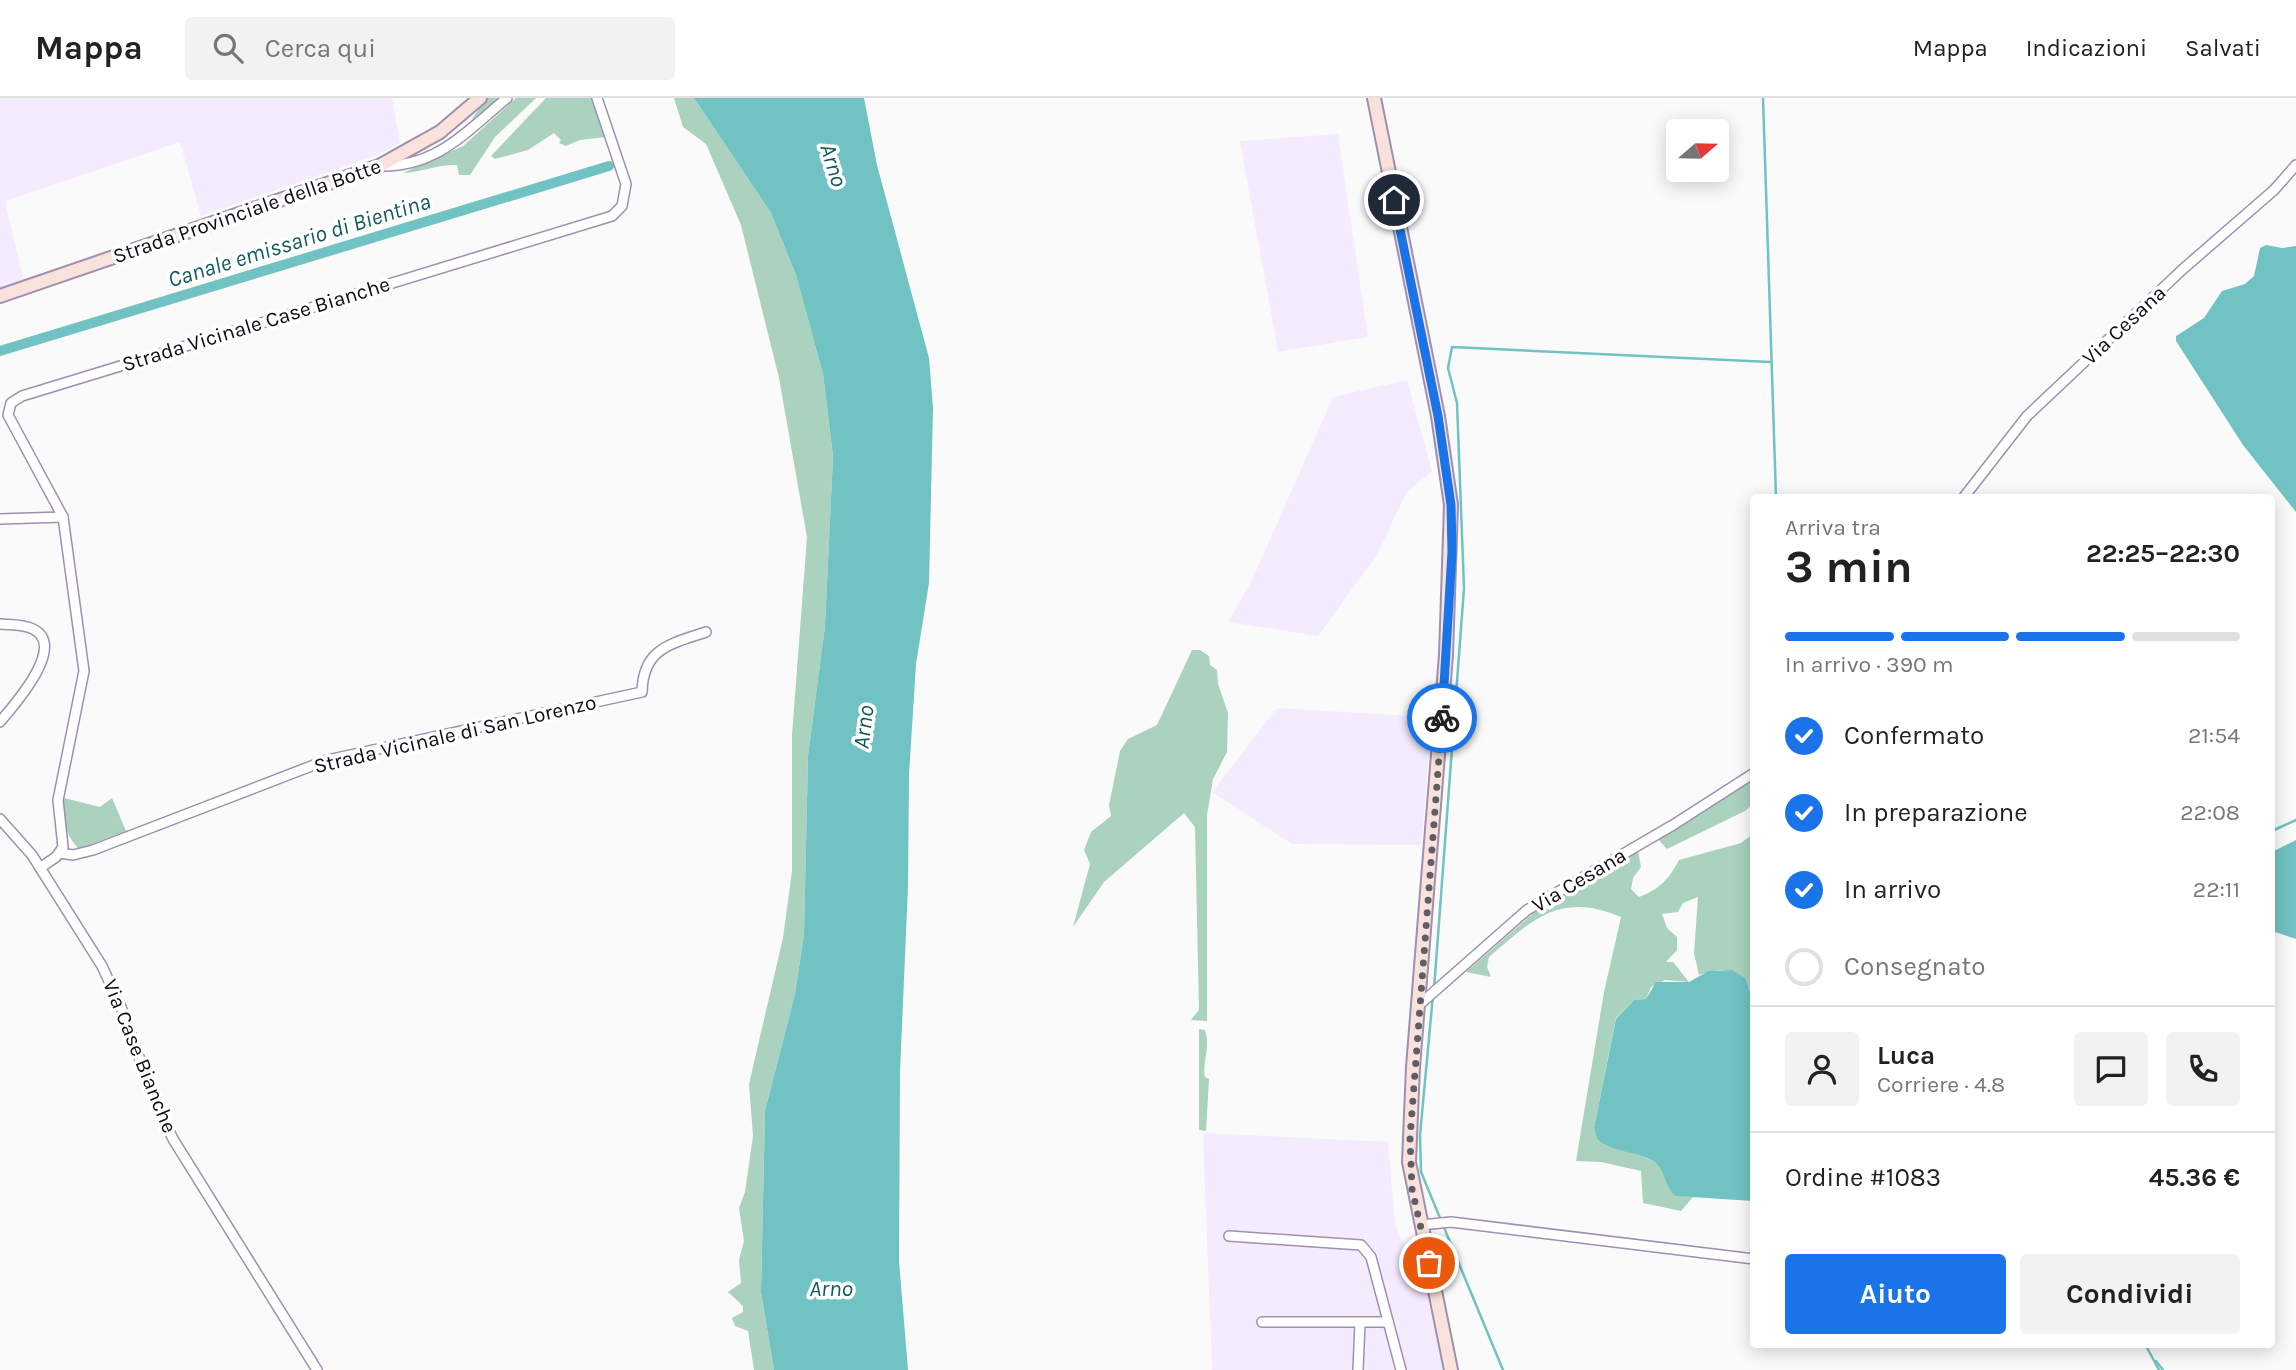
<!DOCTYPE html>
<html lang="it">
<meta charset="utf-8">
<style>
:root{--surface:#fff;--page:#f2f2f2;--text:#222;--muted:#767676;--line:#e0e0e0;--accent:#1a73e8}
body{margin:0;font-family:Karla,sans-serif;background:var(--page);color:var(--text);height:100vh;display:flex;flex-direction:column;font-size:26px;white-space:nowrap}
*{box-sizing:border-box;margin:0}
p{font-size:23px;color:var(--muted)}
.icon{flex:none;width:38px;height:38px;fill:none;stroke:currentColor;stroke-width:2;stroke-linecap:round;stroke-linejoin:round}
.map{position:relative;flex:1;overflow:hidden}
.sheet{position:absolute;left:1750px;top:396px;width:525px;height:854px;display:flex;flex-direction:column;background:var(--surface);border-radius:7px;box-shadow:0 4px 18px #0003}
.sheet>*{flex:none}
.needle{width:46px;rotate:70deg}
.controls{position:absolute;left:1666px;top:21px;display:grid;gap:14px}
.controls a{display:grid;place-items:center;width:63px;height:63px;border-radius:7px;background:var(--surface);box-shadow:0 4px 18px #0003;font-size:35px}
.pin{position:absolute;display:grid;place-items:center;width:60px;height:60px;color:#fff;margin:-30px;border:4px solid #fff;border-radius:50%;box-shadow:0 2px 7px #0007}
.courier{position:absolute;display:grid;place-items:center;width:70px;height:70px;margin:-35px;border:5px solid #1a73e8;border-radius:50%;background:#fff;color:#222;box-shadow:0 2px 9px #0007}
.summary em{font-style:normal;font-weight:700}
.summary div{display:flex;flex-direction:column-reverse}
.summary{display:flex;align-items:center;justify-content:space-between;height:119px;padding:0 35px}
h1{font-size:46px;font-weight:700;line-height:52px}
.bar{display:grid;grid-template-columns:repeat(4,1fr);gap:10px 7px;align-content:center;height:84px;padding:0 35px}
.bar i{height:9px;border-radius:5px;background:var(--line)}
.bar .selected{background:var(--accent)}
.bar p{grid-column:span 4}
.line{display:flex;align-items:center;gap:18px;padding:0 35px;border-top:2px solid var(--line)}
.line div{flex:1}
.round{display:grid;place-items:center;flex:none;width:74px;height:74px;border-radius:7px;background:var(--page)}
ol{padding:0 35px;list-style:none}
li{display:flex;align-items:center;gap:21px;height:77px}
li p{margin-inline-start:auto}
li .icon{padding:7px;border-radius:50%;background:var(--accent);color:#fff;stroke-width:4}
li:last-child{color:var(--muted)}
li i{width:38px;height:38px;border:4px solid var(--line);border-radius:50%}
.button{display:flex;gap:14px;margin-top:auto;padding:14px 35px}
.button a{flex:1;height:80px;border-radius:7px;background:var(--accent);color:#fff;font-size:28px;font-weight:700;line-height:80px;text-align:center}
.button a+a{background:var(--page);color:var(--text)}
header{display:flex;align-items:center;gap:42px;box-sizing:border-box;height:98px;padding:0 35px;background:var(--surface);border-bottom:2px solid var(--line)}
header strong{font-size:33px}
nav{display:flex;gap:38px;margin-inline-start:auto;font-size:24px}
.search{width:490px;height:63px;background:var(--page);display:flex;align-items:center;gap:18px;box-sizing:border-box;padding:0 24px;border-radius:7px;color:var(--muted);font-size:26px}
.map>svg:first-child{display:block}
</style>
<header>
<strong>Mappa</strong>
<div class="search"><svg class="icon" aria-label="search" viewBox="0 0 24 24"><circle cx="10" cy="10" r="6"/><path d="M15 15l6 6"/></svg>Cerca qui</div>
<nav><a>Mappa</a><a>Indicazioni</a><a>Salvati</a></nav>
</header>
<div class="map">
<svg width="2296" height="1272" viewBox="0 0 2296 1272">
<rect width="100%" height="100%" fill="#fafafa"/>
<g fill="#f4ecfe">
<path d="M0,0H392L400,45L377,57L201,118L180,44L5,103L24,183L0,191Z"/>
<path d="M1338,36L1368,239L1278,254L1240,43Z"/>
<path d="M1407,282L1432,373L1406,395L1377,457L1318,538L1228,524L1252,482L1333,299Z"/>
<path d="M1277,610L1413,618L1433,615L1421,747L1292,746L1212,694Z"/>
<path d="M1203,1035L1388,1044L1395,1127L1427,1197L1443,1272H1212Z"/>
</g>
<g fill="#abd2be">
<path d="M487,0H501L471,22Z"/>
<path d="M516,0H536L495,39L470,77H459L457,67C439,66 422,74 403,75L463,48Z"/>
<path d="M546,0H594L606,39L580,42L566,48L559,45L561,42L554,35L528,52L495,61L491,58Z"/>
<path d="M674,0H694L771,115L796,177L823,276L833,358L825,528L808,658L804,836L795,896L765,1013L761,1194L774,1272H754L748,1233L735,1228L732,1220L743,1214V1208L728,1194L741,1185L739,1162L744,1143L739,1110L745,1094L753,1038L749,986L783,840L792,773V637L807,439L779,280L741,127L706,46L683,29Z"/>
<path d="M1192,552H1200L1209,558L1210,567L1217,572L1218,586L1228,615L1227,654L1213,681L1207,717V923L1191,922L1199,912L1195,729L1184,715L1104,784L1073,829L1090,766L1084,752L1091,734L1111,718L1109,707L1120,653L1128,641L1157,627Z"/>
<path d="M1753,680V706L1745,713L1667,751L1657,740Z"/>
<path d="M64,700L100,709L112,700L126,733L79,751C66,738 60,718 64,700Z"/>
<path d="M1753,736V901C1745,870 1727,867 1699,877L1694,855L1698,799L1683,805L1678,814L1662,816L1667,830L1677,839V852L1666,864H1673L1689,884L1665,882L1651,889L1646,901L1634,902L1616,920L1594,1030L1597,1041C1614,1052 1646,1056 1657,1066C1676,1083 1658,1097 1693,1099L1681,1113L1643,1105L1641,1073L1601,1064L1576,1063L1604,894L1621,819C1560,793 1533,821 1489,859L1487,869L1491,879L1466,874L1538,811L1638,753L1641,769L1633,780L1631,791L1639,799C1660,791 1669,781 1679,762L1741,745Z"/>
<path d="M1199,931L1205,932C1211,949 1202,964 1205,979L1209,981L1206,1033L1199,1032Z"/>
</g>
<g fill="#70c3c2">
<path d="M694,0H864L877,67L929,260L933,310L929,485L916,566L909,677L908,788L900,974L899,1163L908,1272H774L761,1194L765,1013L795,896L804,836L808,658L825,528L833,358L823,276L796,177L771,115Z"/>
<path d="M2266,147L2282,150L2296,148V414L2243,347L2176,243V238L2204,220L2222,193L2245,186L2254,178L2260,150Z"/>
<path d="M2296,742V841L2272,833V754Z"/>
<path d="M1732,872L1745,880L1753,901V1103L1676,1098C1663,1088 1667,1072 1653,1063C1637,1053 1613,1055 1597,1041L1594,1030L1616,921L1634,902L1646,901L1656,884H1689L1709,873Z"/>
</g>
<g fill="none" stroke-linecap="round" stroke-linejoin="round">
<g stroke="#70c3c2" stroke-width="2.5">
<path d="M1763,0L1776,399"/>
<path d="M2272,733L2296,722"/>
<path d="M1434,891L1464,490L1457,305L1448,270L1452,249L1770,264"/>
<path d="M1433,897L1420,1037L1421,1074L1503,1272"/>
<path d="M2145,1246L2159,1272"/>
<path d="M2156,1263L2163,1272"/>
</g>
<path stroke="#70c3c2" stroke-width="10" d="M0,253L609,68"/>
<defs>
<g id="minor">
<path d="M381,68C437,69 467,33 507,0"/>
<path d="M1964,399L2027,318L2183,171L2274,92L2296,67"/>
<path d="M0,421L63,419"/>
<path d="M0,526C10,527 23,526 33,531C68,548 13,608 0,624"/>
<path d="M0,721L32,757L102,868L121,909L156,1006L173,1041L317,1272"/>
<path d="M60,755L73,757L93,752L327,662L642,594C643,550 671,546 706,534"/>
<path d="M40,770L56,759L63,749L58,702L84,573L63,419L8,317L11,305L22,298L612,118L622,108L626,86L597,0"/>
<path d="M1419,907L1527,812L1673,727L1754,675"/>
<path d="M1421,1127L1451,1124L1754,1161"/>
<path d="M1229,1138L1361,1147L1371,1159L1401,1272"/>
<path d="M1262,1224H1388"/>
<path d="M1358,1272L1360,1225"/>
</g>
<g id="secondary">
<path d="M1374,0L1438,318L1451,407L1446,557L1413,969L1409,1064L1451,1272"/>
<path d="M0,198L379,68L440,34L480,0"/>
</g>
</defs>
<use href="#minor" stroke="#9e90ae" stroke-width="12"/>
<use href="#secondary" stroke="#9e90ae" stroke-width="16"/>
<use href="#minor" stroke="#fff" stroke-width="9"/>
<use href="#secondary" stroke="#f9e2dc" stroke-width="12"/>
</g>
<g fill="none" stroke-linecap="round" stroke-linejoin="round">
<path stroke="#615d64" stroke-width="7" stroke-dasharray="0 12.6" d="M1429,1165L1412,1091L1410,1040L1442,620"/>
<path stroke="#1a73e8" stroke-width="9" d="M1394,102L1438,318L1451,407L1452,454L1442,620"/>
</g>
<g text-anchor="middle" stroke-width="7" stroke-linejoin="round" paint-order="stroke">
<g font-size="21" fill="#0e0913" stroke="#fff">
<text transform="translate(247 113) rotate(-19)" y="7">Strada Provinciale della Botte</text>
<text transform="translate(256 226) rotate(-17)" y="7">Strada Vicinale Case Bianche</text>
<text transform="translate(2124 227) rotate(-43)" y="7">Via Cesana</text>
<text transform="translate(455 636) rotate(-13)" y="7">Strada Vicinale di San Lorenzo</text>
<text transform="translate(1579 782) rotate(-31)" y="7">Via Cesana</text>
<text transform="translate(140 958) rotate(68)" y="7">Via Case Bianche</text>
</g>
<g font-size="23" font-style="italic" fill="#135b5b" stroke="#fff">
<text transform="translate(834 67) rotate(73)" y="8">Arno</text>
<text transform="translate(299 142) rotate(-17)" y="8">Canale emissario di Bientina</text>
<text transform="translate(863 629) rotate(-83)" y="8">Arno</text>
<text x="831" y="1198">Arno</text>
</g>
</g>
</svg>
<div class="controls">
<a><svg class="needle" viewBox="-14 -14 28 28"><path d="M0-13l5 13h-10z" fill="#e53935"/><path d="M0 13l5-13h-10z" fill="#767676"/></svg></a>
</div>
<div class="pin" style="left:1429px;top:1165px;background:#ea580c"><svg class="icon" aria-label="bag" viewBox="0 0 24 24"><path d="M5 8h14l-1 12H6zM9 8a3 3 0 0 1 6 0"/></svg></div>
<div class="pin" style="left:1394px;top:102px;background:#1f2937"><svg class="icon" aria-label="home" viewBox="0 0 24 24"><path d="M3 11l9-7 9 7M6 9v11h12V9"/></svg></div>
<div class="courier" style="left:1442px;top:620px"><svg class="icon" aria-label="bike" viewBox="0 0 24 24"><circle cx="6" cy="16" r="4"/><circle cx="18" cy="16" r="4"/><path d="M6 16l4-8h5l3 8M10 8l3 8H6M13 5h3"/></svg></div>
<section class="sheet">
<div class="summary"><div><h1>3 min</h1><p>Arriva tra</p></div><em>22:25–22:30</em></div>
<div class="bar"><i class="selected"></i><i class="selected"></i><i class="selected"></i><i></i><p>In arrivo · 390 m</p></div>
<ol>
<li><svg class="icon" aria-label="check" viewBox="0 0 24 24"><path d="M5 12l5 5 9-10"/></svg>Confermato<p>21:54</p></li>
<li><svg class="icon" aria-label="check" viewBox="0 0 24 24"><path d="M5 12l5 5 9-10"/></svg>In preparazione<p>22:08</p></li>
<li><svg class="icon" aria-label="check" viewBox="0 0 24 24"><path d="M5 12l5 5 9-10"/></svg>In arrivo<p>22:11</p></li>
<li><i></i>Consegnato</li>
</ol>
<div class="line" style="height:126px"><a class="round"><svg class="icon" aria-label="person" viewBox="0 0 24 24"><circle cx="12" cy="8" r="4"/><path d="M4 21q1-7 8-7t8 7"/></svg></a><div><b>Luca</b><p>Corriere · 4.8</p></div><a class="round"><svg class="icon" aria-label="chat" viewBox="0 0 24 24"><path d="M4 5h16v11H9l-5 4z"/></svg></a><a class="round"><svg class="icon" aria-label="phone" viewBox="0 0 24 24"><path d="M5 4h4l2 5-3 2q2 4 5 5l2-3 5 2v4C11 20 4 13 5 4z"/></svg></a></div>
<div class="line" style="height:91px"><div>Ordine #1083</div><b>45.36 €</b></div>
<div class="button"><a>Aiuto</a><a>Condividi</a></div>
</section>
</div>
